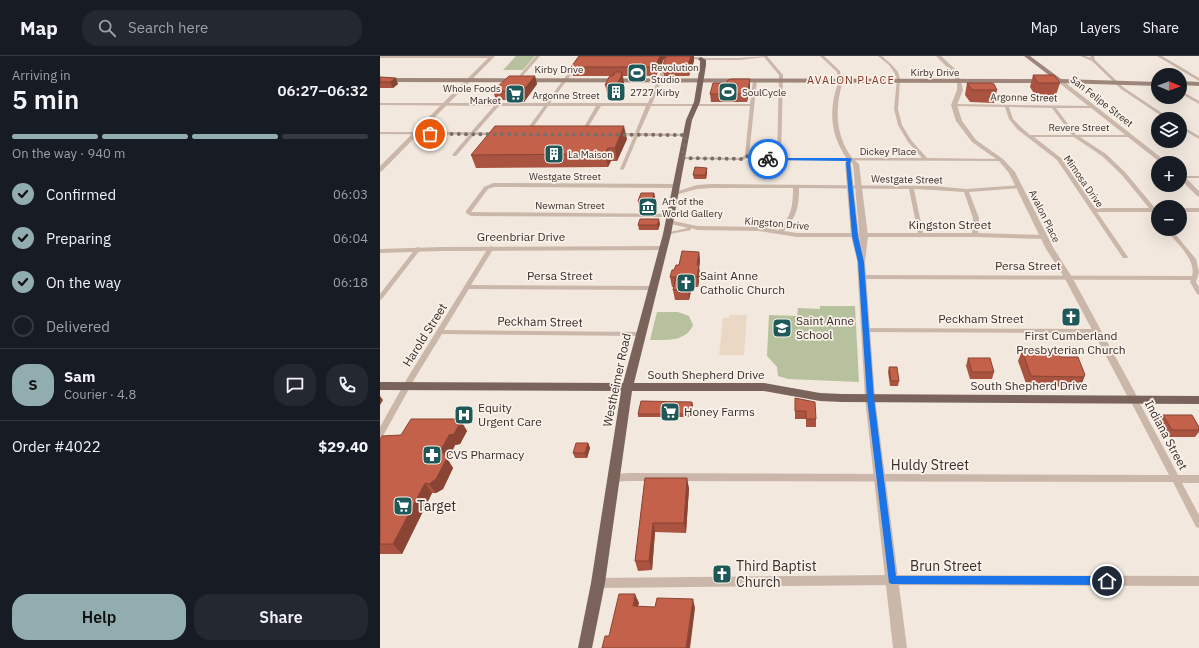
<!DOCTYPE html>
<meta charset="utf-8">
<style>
:root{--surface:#171b24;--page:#242831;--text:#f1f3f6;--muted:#9ea1a6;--line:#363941;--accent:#92adaf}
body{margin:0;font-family:"IBM Plex Sans",sans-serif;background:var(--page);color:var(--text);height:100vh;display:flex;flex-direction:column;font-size:15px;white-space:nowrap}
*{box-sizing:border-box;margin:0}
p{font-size:13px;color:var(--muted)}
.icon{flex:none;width:22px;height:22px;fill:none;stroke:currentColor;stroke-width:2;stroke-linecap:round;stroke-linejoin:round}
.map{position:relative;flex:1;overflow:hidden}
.panel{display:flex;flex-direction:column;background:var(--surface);width:380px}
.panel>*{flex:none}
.needle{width:26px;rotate:91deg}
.fabs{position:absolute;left:771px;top:12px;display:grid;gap:8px}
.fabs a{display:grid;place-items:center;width:36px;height:36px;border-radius:50%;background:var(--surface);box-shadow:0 4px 16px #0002;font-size:20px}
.pin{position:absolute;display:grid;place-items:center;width:34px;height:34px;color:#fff;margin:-17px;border:2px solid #fff;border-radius:50%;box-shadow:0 1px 4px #0007}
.courier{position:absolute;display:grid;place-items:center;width:40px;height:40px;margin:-20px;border:3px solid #1a73e8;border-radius:50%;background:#fff;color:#222;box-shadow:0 1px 5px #0007}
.headline em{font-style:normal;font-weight:600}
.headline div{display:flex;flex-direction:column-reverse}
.headline{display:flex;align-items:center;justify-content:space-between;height:68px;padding:0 12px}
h1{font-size:26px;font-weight:600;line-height:30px}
.bar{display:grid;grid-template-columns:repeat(4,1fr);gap:6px 4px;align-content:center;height:48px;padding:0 12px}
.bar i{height:5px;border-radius:3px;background:var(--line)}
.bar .on{background:var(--accent)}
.bar p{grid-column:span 4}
.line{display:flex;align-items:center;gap:10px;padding:0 12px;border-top:1px solid var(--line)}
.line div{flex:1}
.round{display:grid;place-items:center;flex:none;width:42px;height:42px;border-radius:16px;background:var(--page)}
ol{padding:0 12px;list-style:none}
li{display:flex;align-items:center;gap:12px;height:44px}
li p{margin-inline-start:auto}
li .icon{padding:4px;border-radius:50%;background:var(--accent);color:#111;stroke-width:4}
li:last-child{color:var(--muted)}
li i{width:22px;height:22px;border:2px solid var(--line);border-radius:50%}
.primary-button{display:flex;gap:8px;margin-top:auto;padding:8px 12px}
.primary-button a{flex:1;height:46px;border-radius:16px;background:var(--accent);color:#111;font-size:16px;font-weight:600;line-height:46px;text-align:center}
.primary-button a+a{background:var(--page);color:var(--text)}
header{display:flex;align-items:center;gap:24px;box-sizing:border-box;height:56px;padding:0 20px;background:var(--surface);border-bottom:1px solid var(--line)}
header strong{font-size:19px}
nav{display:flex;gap:22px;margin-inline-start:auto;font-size:14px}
.search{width:280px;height:36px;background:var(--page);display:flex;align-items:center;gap:10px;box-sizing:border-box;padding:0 14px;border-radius:16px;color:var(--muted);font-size:15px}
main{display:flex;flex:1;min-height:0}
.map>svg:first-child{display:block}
</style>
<header>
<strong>Map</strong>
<div class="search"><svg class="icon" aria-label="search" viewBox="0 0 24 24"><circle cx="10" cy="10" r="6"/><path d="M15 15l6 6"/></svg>Search here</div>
<nav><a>Map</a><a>Layers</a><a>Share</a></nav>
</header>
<main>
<section class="panel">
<div class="headline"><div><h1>5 min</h1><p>Arriving in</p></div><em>06:27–06:32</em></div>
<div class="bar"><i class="on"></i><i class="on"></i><i class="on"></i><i></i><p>On the way · 940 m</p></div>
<ol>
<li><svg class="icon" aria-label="check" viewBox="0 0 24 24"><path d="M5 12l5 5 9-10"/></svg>Confirmed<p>06:03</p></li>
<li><svg class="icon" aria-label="check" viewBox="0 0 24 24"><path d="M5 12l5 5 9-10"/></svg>Preparing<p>06:04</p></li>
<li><svg class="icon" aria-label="check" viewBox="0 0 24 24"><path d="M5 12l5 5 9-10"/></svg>On the way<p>06:18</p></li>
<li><i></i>Delivered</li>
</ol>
<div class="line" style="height:72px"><b class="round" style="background:var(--accent);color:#111">S</b><div><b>Sam</b><p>Courier · 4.8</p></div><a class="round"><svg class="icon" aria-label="chat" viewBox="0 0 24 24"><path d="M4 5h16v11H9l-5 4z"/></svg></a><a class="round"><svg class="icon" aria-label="phone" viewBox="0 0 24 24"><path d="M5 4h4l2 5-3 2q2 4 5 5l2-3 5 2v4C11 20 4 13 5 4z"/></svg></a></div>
<div class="line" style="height:52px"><div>Order #4022</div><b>$29.40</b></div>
<div class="primary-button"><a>Help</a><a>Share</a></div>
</section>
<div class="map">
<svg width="819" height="592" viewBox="0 0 819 592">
<rect width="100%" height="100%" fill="#f2e8de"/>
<g fill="#b7c19e">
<path d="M136,0H155L143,14H123Z"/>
<path d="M440,250H475L479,326L408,323L398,320L397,311L387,300L389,259L417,260L418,252L440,253Z"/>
<path d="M277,256H298L309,260L313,269C306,286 286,284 270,284Z"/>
</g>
<path fill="#ead8c5" d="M349,259H367L364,299H339L343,262H349Z"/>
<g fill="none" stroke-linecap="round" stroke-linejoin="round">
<g fill="#cab7aa" fill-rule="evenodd">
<path d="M0,0H112L114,1L112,2H0Z"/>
<path d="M156,0H160L140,23H138V21Z"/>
<path d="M201,0H205L170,47H268L285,6L287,5L289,6L272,48H370L373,24L375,23L377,24L369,99L376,102H397L399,19L384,1L360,4H321L303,2L305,1H321L323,2H359L387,0L403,19L401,102H542L528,86L518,69L514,53L517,23L514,16L509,9L498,0H502L511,8L518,16L520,23L518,53L522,69L531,84L547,102L621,103L623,104L621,105L375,104L367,102L362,104L300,103V101H302L361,102L365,99L370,50H271L259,77L306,78L308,79L306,80H258L244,113L242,114L240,113L254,80L238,79L236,78L238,77H255L266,50H221L204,78L202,79L200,78L216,50H168L149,77H147L145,76L164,50H119L96,76L117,77L119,78V79H94L76,100H74L72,99L89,79L0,78V76H91L114,50L0,49V47H166Z"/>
<path d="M440,0H444L460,15L462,26L459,25L457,16Z"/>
<path d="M700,0H705L711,2L710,0H714L715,4L743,31L791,63H786L741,33L712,5Z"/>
<path d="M777,0H782L819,22V25Z"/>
<path d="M800,34L819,45V48L800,37Z"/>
<path d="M574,48L714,50V52H676L696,79H752V80L750,81H700L726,98L745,116L775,152L778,153L777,155L778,162L776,161L772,156H717L748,201L747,202H743L677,104L637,73L629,63L625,51L573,50L572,49ZM629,51L672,52L692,79H650L641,71L633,63ZM654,81H694L722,100L741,118L769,152H715L681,102Z"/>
<path d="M800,69L819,80V83L800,72Z"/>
<rect x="800" y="120" width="19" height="2"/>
<path d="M113,127L296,128L299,130L296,132L114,131L108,133L91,156L293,158V160L291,161L91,160L86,157V155L104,131Z"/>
<path d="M332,128L554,130L586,133L640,129L642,130V132L589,136L599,162L598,177L664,179L667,181L664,183L595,181H417L379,175L317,174L311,172V174L285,179V177L308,172L287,167L286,166L289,164L317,170L379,171L399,174C411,160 413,151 413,132H332L317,133L295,139L292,137L317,129ZM419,132L529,133L538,177H417L404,175C417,160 419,151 419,132ZM534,133L554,134L584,136L593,162L592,177H543Z"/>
<rect x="800" y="152" width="19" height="4"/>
<path d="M785,173H791L816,203L819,216L816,226L819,231V239L817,238L810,226L811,224L482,223L479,221L482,219L812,220C817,204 795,185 785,173Z"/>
<path d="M111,190L114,192L91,229L272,230L275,232L272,234L89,233L64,274L261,276L264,278L261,280L62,278L35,322L3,380L0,381V371L28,321L108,192Z"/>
<path d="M38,191L40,192V194L2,243L0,244V238L36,192Z"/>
<path d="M484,272L716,273L719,275L716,277L486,276L483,274Z"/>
<path d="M754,341L757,342L798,419H819V427H802L819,459V472L816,471L793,426L248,425L233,426L230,425L229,422L230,419L248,417L789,419L750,344L751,342Z"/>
<path d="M512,519L819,520V530L512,529L218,532L215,530L213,527L215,524L218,522Z"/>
</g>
<g fill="#cab7aa" fill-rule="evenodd">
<path d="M110,0H115L2,115L0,116V110Z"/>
<path d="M556,0H561L574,12L581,25L583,34L577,49L582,65L596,84L623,103L635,116L674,193L692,221L759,344L757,347H751L684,221L666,193L629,117L619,105L592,86L576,65L571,49L577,34V25L570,14Z"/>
<path d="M461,24L463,25C455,50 455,77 470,99C473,103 476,105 479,108L488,180L485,206L495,342L527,592H513L485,342L477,204L471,180L465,107L467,103C450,78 448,53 459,25ZM471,107L473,108L480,185L479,180Z"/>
<path d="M678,24H682L788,107H781L678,26Z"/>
<path d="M800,117L802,118L819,135V141L817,140L800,123Z"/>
<path d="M283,190H286V194L61,195L0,197V193L61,191Z"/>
</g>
<g fill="#9e867b" fill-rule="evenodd">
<path d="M644,0H650L681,23L778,26V30L680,27L0,26V22L674,23Z"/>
<path d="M800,25L819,26V30L800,29Z"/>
</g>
<path fill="#79635b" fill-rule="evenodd" d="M321,1L326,4V9L320,46L312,64L291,178L254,327H384L440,337L462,338L819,340V348L462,346L440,345L384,335H252L225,527L212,592H198L211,527L241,335L0,334V326L243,327L283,178L306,64L314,46L320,9V5L318,3Z"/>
</g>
<g fill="#a95340">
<path d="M199,0H314V5L309,20H284L283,9L286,2L284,3L276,20H243L244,28V33L239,41H228L225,29L231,20H193L191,11Z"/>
<path d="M653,19L680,27L676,39H655L650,31Z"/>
<path d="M155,20L157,28L144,46H135L134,44H116L113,35Z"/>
<path d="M0,21L18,28L13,32H0Z"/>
<path d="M587,27L617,34L614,47L590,46L585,39Z"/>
<path d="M370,31L367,46H331L330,38Z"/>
<path d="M247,83L237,105H231L228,111L96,112L91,99Z"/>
<path d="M327,112V116L326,123H314L313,119Z"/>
<path d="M274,137L276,147L273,154L260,155L258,145Z"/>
<path d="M280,168L278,174H259L258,169Z"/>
<path d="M319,196L320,205L319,211L320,219L318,231H312L309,244H295L293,234L294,231H292L290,221L294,214L299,209Z"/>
<path d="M642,295L680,301L705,319L701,329L698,331L647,330L638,305Z"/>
<path d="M588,302L614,316L612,323H590L586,310Z"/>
<path d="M509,311L519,325L518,330H510L508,316Z"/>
<path d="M415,342L436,363V371H426V363H415Z"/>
<path d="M313,349L311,361H294V363H285L284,361H258V358Z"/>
<path d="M783,359L819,371V376L815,381H787L778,366Z"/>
<path d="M79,365H81L87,375L80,388L75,389L68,404L73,412L63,433L56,437H52L22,498H0V383L21,379Z"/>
<path d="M208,387L210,392L207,402H195L193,397Z"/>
<path d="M265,422L309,432L306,477L275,476L272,514L258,515L255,505Z"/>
</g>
<g fill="#894434">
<path d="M280,0H287V1L284,3L276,20L275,11Z"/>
<path d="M311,0H314V5L309,20L308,9Z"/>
<path d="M242,16L244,28V33L239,41L236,29Z"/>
<path d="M155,20L157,28L144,46L141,37Z"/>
<path d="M16,22L18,28L13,32L10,26Z"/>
<path d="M370,23V31L367,46V38Z"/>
<path d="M244,70L247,83L237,105L235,92Z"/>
<path d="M228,92L231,105L228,111L225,98Z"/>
<path d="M327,112V116L326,123L325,119Z"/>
<path d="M274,137L276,147L273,154L272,145Z"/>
<path d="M279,163L280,168L278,174L277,169Z"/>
<path d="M319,196L320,205L319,211L320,219L318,231L317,221V209Z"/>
<path d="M311,221L312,231L309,244L308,234Z"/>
<path d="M705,319L701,329L698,331L703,321Z"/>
<path d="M0,340L3,344L0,349Z"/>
<path d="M312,346L313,349L311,361L310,358Z"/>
<path d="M78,363L80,366L81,365L87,375L80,388L75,389L68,404L73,412L63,433L56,437L49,428L61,394Z"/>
<path d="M208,387L210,392L207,402L205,397Z"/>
<path d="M307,422L309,432L306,477L304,467Z"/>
<path d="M45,427L52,437L22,498L13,488Z"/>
<path d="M273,467L275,476L272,514L269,505Z"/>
<path d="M255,538L259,547L256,559L253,550Z"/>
<path d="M313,543L315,552L310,592H306Z"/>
</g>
<g fill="#c4614a" stroke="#894434">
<path d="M199,0H280L275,11H191Z"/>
<path d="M286,0H311L308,9H283Z"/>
<path d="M235,16H242L241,21L236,29H225L229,21L234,19Z"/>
<path d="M653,19H674L680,27H658Z"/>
<path d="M129,20H155L141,37H132L134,35H113Z"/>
<path d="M0,21L16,22L10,26H0Z"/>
<path d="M351,23H370L367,38H330L333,27H347L348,24Z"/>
<path d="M587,27H612L614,28L617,34H592Z"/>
<path d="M115,70H244L235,92H228L225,98L91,99Z"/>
<path d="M315,111L327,112L325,119H313Z"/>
<path d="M261,137H274L272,145H258Z"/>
<path d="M260,163H279L277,169H258Z"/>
<path d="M302,195L319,196L317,209H319L317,221H311L308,234H293L296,221H290L292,214H294L296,209H299Z"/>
<path d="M642,295L678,296L680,301H698L705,319L703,321L651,320Z"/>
<path d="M588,302H610L614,316H592Z"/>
<path d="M509,311H517L519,325H511Z"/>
<path d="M415,342L435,346L436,363H426V355H415Z"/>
<path d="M261,345L312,346L310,358H293V360H284V358H258Z"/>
<path d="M783,359H812L819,371V374H792Z"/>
<path d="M31,363H78L77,365H81L74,378L69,379L61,394L67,402L56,423L49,428L45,427L13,488H0V383L2,380L21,379Z"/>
<path d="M196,387H208L205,397H193Z"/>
<path d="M265,422H307L304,467H273L269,505H255Z"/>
<path d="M239,538H255L253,550L275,551L277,542L313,543L306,592H222L225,580H229Z"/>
</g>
<path fill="#1a73e8" d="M388,102H470L472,103L470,107L478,180L484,206L494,342L516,520H727L730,522L731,525L730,528L727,529L512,528L509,527L487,342L478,206L472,180L466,107L467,105L386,104Z"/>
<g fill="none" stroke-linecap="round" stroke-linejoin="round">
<path stroke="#796e68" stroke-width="4" stroke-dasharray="0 7.2" d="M50,78L306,79L302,102L362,103L367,100L375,103H388"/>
</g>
<defs>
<symbol id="stadium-square" viewBox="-11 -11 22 22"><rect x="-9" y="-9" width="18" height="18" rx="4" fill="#1f5859" stroke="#faf2ea"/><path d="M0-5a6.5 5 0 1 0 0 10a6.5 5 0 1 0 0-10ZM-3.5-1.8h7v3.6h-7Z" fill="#fff"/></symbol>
<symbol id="building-square" viewBox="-11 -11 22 22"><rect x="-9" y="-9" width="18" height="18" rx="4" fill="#1f5859" stroke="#faf2ea"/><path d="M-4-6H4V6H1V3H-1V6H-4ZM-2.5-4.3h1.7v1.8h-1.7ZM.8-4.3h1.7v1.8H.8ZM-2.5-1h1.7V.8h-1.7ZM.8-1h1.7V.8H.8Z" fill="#fff"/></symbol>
<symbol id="supermarket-square" viewBox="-11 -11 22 22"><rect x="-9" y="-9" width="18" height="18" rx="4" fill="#1f5859" stroke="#faf2ea"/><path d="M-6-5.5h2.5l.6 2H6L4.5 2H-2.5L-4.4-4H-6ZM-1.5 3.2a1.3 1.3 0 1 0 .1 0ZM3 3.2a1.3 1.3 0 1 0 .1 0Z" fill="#fff"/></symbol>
<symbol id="museum-square" viewBox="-11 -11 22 22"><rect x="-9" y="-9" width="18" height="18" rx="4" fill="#1f5859" stroke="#faf2ea"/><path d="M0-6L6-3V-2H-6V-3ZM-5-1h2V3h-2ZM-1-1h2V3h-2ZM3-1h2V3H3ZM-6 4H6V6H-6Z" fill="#fff"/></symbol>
<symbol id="church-square" viewBox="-11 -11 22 22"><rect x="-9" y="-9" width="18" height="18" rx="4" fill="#1f5859" stroke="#faf2ea"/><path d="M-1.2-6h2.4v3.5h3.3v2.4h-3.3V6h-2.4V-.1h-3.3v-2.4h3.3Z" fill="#fff"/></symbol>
<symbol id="school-square" viewBox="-11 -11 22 22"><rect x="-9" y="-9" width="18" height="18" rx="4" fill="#1f5859" stroke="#faf2ea"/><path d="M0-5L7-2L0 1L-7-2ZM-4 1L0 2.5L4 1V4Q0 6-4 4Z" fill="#fff"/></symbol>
<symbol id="hospital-square" viewBox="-11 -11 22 22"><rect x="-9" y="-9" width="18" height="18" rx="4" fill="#1f5859" stroke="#faf2ea"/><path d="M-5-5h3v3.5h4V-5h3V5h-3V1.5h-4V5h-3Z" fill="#fff"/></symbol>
<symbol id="pharmacy-square" viewBox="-11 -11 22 22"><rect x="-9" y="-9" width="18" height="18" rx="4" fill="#1f5859" stroke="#faf2ea"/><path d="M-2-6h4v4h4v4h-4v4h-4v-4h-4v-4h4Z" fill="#fff"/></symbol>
</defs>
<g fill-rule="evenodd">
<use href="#stadium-square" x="246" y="6" width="22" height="22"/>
<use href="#building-square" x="225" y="25" width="22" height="22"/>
<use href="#stadium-square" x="337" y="25" width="22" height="22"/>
<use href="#supermarket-square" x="124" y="27" width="22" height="22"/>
<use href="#building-square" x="163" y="87" width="22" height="22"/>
<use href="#museum-square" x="257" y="140" width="22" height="22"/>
<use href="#church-square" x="295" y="216" width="22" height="22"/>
<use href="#church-square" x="680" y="250" width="22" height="22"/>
<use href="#school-square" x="391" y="261" width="22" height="22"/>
<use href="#supermarket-square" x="279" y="345" width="22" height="22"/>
<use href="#hospital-square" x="73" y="348" width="22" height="22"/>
<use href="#pharmacy-square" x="41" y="388" width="22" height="22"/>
<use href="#supermarket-square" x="12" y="439" width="22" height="22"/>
<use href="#church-square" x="331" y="507" width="22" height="22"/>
</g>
<g text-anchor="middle" stroke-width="3.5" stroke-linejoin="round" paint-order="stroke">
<g font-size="10" fill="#382d29" stroke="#faf2ea" text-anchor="start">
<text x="271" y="15">Revolution<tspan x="271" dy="12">Studio</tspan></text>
<text x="121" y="36" text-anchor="end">Whole Foods<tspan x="121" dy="12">Market</tspan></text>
<text x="250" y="40">2727 Kirby</text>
<text x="362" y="40">SoulCycle</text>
<text x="188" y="102">La Maison</text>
<text x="282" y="149">Art of the<tspan x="282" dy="12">World Gallery</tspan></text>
</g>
<g font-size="10" fill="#382d29" stroke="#faf2ea">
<text x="179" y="17">Kirby Drive</text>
<text x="555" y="20">Kirby Drive</text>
<text x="186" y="43">Argonne Street</text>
<text transform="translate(644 41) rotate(1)" y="4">Argonne Street</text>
<text transform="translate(722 45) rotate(38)" y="4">San Felipe Street</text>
<text x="699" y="75">Revere Street</text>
<text x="508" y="99">Dickey Place</text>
<text x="185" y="124">Westgate Street</text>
<text transform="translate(527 123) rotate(1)" y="4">Westgate Street</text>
<text transform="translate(704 125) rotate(55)" y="4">Mimosa Drive</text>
<text x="190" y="153">Newman Street</text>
<text transform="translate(665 160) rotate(64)" y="4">Avalon Place</text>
<text transform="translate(397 167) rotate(5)" y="4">Kingston Drive</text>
</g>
<g font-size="11" letter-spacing="1" fill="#863523" stroke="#faf2ea">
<text x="471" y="28">AVALON PLACE</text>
</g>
<g font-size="12" fill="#382d29" stroke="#faf2ea">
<text x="570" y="173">Kingston Street</text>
<text x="141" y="185">Greenbriar Drive</text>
<text x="648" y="214">Persa Street</text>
<text x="180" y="224">Persa Street</text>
<text x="601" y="267">Peckham Street</text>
<text transform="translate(160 266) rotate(1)" y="4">Peckham Street</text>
<text transform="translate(45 279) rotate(-58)" y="4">Harold Street</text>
<text x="326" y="323">South Shepherd Drive</text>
<text transform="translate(237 324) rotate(-78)" y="4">Westheimer Road</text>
<text x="649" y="334">South Shepherd Drive</text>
<text transform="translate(786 379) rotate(62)" y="4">Indiana Street</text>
</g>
<g font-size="12" fill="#382d29" stroke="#faf2ea" text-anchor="start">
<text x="320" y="224">Saint Anne<tspan x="320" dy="14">Catholic Church</tspan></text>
<text x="416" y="269">Saint Anne<tspan x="416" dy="14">School</tspan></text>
<text x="691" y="284" text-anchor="middle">First Cumberland<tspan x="691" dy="14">Presbyterian Church</tspan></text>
<text x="98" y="356">Equity<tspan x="98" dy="14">Urgent Care</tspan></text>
<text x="304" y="360">Honey Farms</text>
<text x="66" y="403">CVS Pharmacy</text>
</g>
<g font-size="14" fill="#382d29" stroke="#faf2ea">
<text x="550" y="414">Huldy Street</text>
<text x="566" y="515">Brun Street</text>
</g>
<g font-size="14" fill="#382d29" stroke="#faf2ea" text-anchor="start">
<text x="37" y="455">Target</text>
<text x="356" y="515">Third Baptist<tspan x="356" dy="16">Church</tspan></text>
</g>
</g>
</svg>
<div class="fabs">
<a><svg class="needle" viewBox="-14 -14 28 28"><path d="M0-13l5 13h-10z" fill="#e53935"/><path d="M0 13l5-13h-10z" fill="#9ea1a6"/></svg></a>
<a><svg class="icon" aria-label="layers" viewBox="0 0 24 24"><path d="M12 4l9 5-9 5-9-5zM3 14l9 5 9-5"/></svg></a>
<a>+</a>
<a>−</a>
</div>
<div class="pin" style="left:50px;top:78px;background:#ea580c"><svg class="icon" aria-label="bag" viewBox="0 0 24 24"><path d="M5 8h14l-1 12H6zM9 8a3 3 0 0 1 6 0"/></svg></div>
<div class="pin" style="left:727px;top:525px;background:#1f2937"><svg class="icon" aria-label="home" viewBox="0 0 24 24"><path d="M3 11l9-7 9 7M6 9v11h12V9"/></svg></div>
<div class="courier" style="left:388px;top:103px"><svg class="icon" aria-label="bike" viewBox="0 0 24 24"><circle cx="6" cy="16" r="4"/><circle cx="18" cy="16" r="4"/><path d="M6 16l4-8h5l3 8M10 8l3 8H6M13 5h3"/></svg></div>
</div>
</main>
